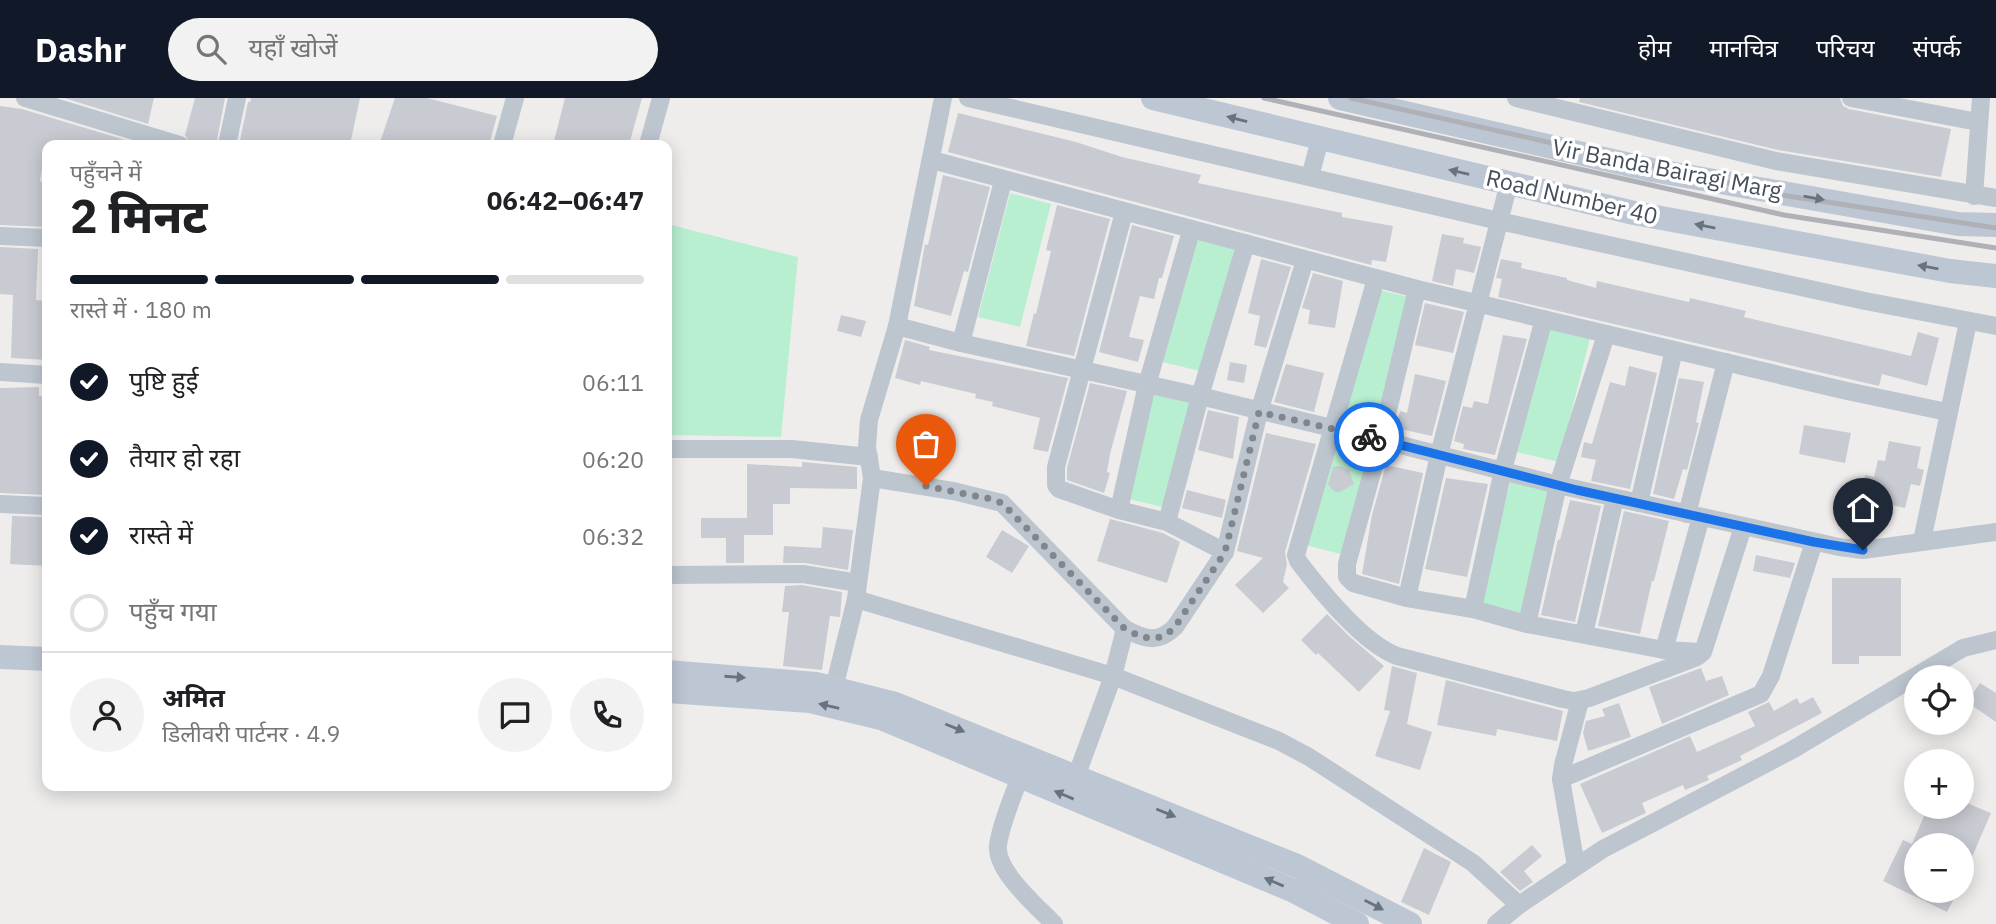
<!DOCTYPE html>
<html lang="hi">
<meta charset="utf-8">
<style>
:root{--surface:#fff;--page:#f2f2f2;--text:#202124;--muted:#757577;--line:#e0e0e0;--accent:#111827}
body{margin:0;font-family:"IBM Plex Sans","Noto Sans Devanagari",sans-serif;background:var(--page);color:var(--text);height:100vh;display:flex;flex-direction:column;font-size:26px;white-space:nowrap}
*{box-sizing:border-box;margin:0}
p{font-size:23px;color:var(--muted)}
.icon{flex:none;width:38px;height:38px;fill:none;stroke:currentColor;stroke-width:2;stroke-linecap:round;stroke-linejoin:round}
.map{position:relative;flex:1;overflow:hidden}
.panel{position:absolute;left:42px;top:42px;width:630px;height:651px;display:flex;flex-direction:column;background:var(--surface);border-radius:14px;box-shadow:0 4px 18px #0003}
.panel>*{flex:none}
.buttons{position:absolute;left:1904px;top:567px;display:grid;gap:14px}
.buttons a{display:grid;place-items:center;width:70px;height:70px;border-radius:50%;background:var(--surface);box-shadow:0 4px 18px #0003;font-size:35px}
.pin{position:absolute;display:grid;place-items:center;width:60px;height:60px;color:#fff;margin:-72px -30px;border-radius:50% 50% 50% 0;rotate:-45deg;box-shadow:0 0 7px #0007}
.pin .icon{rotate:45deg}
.courier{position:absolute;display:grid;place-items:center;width:70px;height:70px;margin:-35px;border:5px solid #1a73e8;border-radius:50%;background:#fff;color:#222;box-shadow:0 2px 9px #0007}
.head em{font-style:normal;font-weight:800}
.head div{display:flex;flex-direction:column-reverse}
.head{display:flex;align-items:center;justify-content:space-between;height:119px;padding:0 28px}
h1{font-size:46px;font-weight:800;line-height:52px}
.bar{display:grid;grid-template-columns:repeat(4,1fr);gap:10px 7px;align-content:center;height:84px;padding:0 28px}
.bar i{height:9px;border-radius:5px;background:var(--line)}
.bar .active{background:var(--accent)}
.bar p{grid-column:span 4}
.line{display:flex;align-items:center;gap:18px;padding:0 28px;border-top:2px solid var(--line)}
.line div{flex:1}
.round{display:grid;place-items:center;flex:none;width:74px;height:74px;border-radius:37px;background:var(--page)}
ol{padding:0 28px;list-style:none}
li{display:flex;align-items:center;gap:21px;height:77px}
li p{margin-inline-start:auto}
li .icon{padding:7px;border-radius:50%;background:var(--accent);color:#fff;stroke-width:4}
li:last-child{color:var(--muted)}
li i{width:38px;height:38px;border:4px solid var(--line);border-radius:50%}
header{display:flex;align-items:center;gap:42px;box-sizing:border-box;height:98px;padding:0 35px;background:var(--accent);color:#fff}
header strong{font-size:33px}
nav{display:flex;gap:38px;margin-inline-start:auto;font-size:24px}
.search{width:490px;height:63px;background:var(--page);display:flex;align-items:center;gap:18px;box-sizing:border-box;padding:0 24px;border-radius:38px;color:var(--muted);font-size:26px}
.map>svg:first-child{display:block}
</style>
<header>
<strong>Dashr</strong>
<div class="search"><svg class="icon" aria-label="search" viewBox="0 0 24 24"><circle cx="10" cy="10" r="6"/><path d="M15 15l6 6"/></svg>यहाँ खोजें</div>
<nav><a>होम</a><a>मानचित्र</a><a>परिचय</a><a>संपर्क</a></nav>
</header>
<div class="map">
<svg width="1996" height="826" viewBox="0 0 1996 826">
<rect width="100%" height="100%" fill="#efedec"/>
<g fill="#b9efd1">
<path d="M1010,95L1051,106L1020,229L978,219Z"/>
<path d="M667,126L798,159L781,339L667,337Z"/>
<path d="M1194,140L1235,151L1204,274L1162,264Z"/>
<path d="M1379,192L1409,199L1379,324L1343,314Z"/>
<path d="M1549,230L1590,240L1559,364L1517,354Z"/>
<path d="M1152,291L1194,301L1166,410L1125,400Z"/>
<path d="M1333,339L1371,348L1344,457L1306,447Z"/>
<path d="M1511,381L1553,391L1521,515L1480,504Z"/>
</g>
<g fill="#c9cbd3">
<path d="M64,0H154L148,26Z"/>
<path d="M195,0H225L216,47H191L185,37Z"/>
<path d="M251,0H360L350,47H239L248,4H250Z"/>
<path d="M395,0H427L497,18L489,47H379Z"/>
<path d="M565,0H642L629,47H553Z"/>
<path d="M1580,0H1840L1843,8L1849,11L1951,31L1941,79L1778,52L1579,4Z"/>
<path d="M0,8L22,11L142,47H46L40,83L47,85V129L0,127Z"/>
<path d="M958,15L1076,44L1122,59L1201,77L1198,85L1342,115V119L1393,128L1386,164L1372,162L1371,167L948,54Z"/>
<path d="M943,77L990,89L968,174L964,173L951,218L914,208L925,146L928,147Z"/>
<path d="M1057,107L1110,121L1074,258L1026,248L1034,215L1036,216L1051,153L1046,152Z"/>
<path d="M1132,127L1174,138L1162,180H1159L1154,201L1140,198L1129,239L1144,242L1138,264L1099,254Z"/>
<path d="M1442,136L1464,140L1463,145L1481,149L1474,175L1456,171L1453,188L1432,183Z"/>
<path d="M0,149L38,151L36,202L47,203V262L11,260L13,197L0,196Z"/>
<path d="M1261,161L1291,169L1266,250L1254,247L1260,218L1248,215Z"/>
<path d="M1501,161L1522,165L1521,170L1567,180V182L1596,190L1597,183L1689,204L1690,200L1746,213L1744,219L1911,258L1918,234L1939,240L1927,288L1882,276L1879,288L1498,199L1502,181L1496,180Z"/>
<path d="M1313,175L1343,183L1335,230L1308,226L1310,212L1302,210Z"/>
<path d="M1425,205L1464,214L1453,255L1415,247Z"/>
<path d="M841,217L866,223L861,239L837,233Z"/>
<path d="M1503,237L1527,241L1495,357L1463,351L1464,346L1454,343L1463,308L1472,310L1474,303L1488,306Z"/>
<path d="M905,242L930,249L929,252L1068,280L1048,354L1033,351L1040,320L992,308L993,304L975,300L976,296L921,283L920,287L895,280Z"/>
<path d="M1230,264L1247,267L1244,285L1227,282Z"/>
<path d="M1286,266L1324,275L1314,314L1274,304Z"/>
<path d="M1629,268L1657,275L1630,391L1591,383L1596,362L1581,359L1584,344L1592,346L1610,284L1625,288Z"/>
<path d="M1415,276L1446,283L1432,338L1396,330L1400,313L1407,315Z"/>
<path d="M1679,280L1704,284L1696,324L1699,325L1687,372L1683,371L1674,401L1653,396Z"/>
<path d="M1090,285L1127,293L1110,356L1107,374L1110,375L1104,395L1067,382V370Z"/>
<path d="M39,289V298H47V397L0,395V290Z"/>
<path d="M1208,312L1239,319L1233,361L1198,352Z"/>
<path d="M1804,327L1851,335L1845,365L1799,356Z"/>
<path d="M1266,335L1316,346L1285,454L1287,466L1283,484L1289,490L1263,515L1235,487L1263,460L1237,453Z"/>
<path d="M1889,343L1921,349L1917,370L1924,372L1920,388L1911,386L1905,410L1860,400L1865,377L1874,379L1878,362L1885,363Z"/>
<path d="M802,364L857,369V391L790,390V406H773V437H744V465H726V440H701V420H747V366L802,369Z"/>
<path d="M1386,367L1423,375L1399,486L1362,476L1372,417Z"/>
<path d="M1340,368L1349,372L1354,386L1340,394H1335L1328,387L1333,369Z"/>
<path d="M1446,380L1488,386L1467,479L1425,471Z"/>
<path d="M1187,392L1226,402L1222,420L1182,410Z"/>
<path d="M1570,402L1601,408L1575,524L1541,517L1558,441L1560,442Z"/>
<path d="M1624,413L1669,423L1654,483H1652L1640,536L1598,528Z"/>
<path d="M12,418L47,419V468L10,466Z"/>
<path d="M1110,421L1163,435L1180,444L1167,485L1097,463Z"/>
<path d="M823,429L853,432L848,472L805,465H783L784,448L821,450Z"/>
<path d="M1002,432L1029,448L1012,475L986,459Z"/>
<path d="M1756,457L1795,465L1790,480L1753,473Z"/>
<path d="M1832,480H1901V558H1859V566H1832Z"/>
<path d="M802,487L842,494L840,519L830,518L822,572L783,568L789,514H782L785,488Z"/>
<path d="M1327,516L1349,538L1384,568L1359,594L1318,555L1316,557L1301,542Z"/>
<path d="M1392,568L1417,575L1407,626L1432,634L1420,672L1375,658L1390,613L1384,612Z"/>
<path d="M1701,570L1706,583L1722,578L1729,597L1662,626L1649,589Z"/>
<path d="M1446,582L1563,613L1557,643L1497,631L1496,638L1437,627Z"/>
<path d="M1980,585L1996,595V624L1967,604Z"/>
<path d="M1813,599L1822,615L1740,658L1742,662L1707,678L1709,682L1685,692L1683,687L1642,705L1646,715L1602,735L1580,686L1690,638L1697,654L1755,628L1748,614L1769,604L1774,613L1797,600L1800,606Z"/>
<path d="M1619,605L1631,639L1588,653L1583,635L1586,623L1605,618L1602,611Z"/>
<path d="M1962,703L1991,715L1962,782V747H1914L1916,748V793H1958L1947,814L1883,783L1903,742L1912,746L1928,709H1962Z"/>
<path d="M1532,747L1542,758L1524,773L1533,784L1520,793L1500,774Z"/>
<path d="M1424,750L1451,764L1429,817L1401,804Z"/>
</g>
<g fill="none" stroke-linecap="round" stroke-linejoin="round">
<g stroke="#bdc6cf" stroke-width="18">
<path d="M25,0L180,47"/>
<path d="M968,0L1499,123L1865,203L1996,228"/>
<path d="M1516,0L1776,63L1996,100"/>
<path d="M1851,0L1978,24"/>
<path d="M227,47L237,0"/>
<path d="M502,47L515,0"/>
<path d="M648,47L661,0"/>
<path d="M932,62L1417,191L1847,293L1947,314"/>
<path d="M1310,79L1320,41"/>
<path d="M1974,98L1981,0"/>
<path d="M1124,114L1056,369V387L1059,391L1119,412L1167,424L1225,454L1259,314L1305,162"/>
<path d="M0,138L47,140"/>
<path d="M1376,181L1296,457L1298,463C1320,492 1363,545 1397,558L1563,601L1574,603L1589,600L1697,559L1703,554L1743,429"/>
<path d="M1417,191L1381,342L1347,466V479L1353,485L1407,500L1473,511L1527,526L1664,552L1702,554"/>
<path d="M897,228L961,245L1200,298L1381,342L1558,387L1839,449L1863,452L1996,434"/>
<path d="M961,245L1003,83"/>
<path d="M0,274L47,277"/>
<path d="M667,351H792L869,359"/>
<path d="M872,380L953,393L1002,405L1125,531C1144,541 1158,546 1175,529L1225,454"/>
<path d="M1639,405L1674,252"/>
<path d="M0,406L47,408"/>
<path d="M1119,412L1147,287L1191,133"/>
<path d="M1687,416L1726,264"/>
<path d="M1167,424L1200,298L1246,145"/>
<path d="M1922,443L1968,224"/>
<path d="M667,477L803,476L858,485"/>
<path d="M1407,500L1439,357L1509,85"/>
<path d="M856,501L1113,578L1279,643L1309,659L1473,765L1519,807"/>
<path d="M1473,511L1503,372L1544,221"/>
<path d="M1527,526L1558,387L1606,237"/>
<path d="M1584,536L1615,400"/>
<path d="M1664,552L1701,419"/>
<path d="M834,590L856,501L872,380L867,349L869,322L897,228L943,0"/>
<path d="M1020,678C1013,699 1001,725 998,747C995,773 1037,808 1054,826"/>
<path d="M1076,679L1113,578L1125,531"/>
<path d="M1561,681L1761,596L1771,578L1814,444"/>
<path d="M1576,768L1561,681L1563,667L1580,603"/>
<path d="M1496,826L1519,807L1603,751L1792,652L1963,550L1996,542"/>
</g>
<g stroke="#bdc7d4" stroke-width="24">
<path d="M1153,0L1634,115L1950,173L1996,178"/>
<path d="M1340,0L1652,72L1958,126L1996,127"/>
<path d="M0,559L47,561"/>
<path d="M667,574L816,586L895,606L1297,768L1410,826"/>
<path d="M667,593L810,603L881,620L1294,793L1357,826"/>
</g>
<g stroke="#afb1b7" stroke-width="5">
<path d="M1264,0L1784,117L1996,150"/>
<path d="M1351,0L1788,98L1996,130"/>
</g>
</g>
<defs><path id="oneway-solid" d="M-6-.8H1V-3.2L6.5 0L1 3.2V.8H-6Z" transform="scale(1.75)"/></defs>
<g fill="#69737f">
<use href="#oneway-solid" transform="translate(1237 21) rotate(-166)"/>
<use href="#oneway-solid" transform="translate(1459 74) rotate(-167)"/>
<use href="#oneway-solid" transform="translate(1814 100) rotate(10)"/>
<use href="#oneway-solid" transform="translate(1705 128) rotate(-169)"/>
<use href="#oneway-solid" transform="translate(1928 169) rotate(-170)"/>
<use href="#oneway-solid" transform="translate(735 579) rotate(4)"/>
<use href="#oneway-solid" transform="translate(829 608) rotate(-167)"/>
<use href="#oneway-solid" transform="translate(955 630) rotate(22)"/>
<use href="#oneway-solid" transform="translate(1064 697) rotate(-157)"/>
<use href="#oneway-solid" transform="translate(1166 715) rotate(22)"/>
<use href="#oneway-solid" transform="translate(1274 784) rotate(-157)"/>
<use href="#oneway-solid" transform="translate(1374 807) rotate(27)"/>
</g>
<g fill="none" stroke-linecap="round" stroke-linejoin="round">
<path stroke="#80868d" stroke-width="7" stroke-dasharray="0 12.6" d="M926,388L991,401L1002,405L1125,531C1144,541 1158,546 1175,529L1225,454L1259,314L1369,339"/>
<path stroke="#1a73e8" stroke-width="9" d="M1369,339L1577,392L1814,444L1863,452"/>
</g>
<g text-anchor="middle" stroke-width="7" stroke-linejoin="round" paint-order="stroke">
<g font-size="23" fill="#454f5a" stroke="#fff">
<text transform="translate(1667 71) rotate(11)" y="8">Vir Banda Bairagi Marg</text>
<text transform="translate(1572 99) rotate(13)" y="8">Road Number 40</text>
</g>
</g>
</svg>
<div class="buttons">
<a><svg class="icon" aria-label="locate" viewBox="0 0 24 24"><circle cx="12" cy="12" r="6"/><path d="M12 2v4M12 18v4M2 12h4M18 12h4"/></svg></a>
<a>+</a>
<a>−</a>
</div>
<div class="pin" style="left:926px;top:388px;background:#ea580c"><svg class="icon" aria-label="bag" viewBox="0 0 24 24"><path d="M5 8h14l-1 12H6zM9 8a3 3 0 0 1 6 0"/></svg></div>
<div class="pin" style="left:1863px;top:452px;background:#1f2937"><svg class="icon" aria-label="home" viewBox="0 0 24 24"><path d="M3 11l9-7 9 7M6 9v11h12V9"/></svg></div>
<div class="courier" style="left:1369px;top:339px"><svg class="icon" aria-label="bike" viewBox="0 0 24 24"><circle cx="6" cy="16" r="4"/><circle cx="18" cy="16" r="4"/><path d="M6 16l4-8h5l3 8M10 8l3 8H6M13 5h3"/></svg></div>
<section class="panel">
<div class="head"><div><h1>2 मिनट</h1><p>पहुँचने में</p></div><em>06:42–06:47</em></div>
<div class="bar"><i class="active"></i><i class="active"></i><i class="active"></i><i></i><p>रास्ते में · 180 m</p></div>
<ol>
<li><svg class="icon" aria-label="check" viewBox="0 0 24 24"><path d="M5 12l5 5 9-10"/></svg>पुष्टि हुई<p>06:11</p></li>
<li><svg class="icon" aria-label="check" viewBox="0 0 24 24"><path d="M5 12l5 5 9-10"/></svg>तैयार हो रहा<p>06:20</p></li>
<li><svg class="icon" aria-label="check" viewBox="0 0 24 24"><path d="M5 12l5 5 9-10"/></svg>रास्ते में<p>06:32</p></li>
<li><i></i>पहुँच गया</li>
</ol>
<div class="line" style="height:126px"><a class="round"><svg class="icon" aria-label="person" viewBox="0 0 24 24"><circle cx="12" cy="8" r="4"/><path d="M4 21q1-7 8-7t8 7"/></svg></a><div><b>अमित</b><p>डिलीवरी पार्टनर · 4.9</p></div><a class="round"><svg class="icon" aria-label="chat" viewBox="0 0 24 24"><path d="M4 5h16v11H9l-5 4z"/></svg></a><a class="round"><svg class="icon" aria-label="phone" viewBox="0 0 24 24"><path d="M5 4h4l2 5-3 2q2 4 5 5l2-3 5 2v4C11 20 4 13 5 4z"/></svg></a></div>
</section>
</div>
